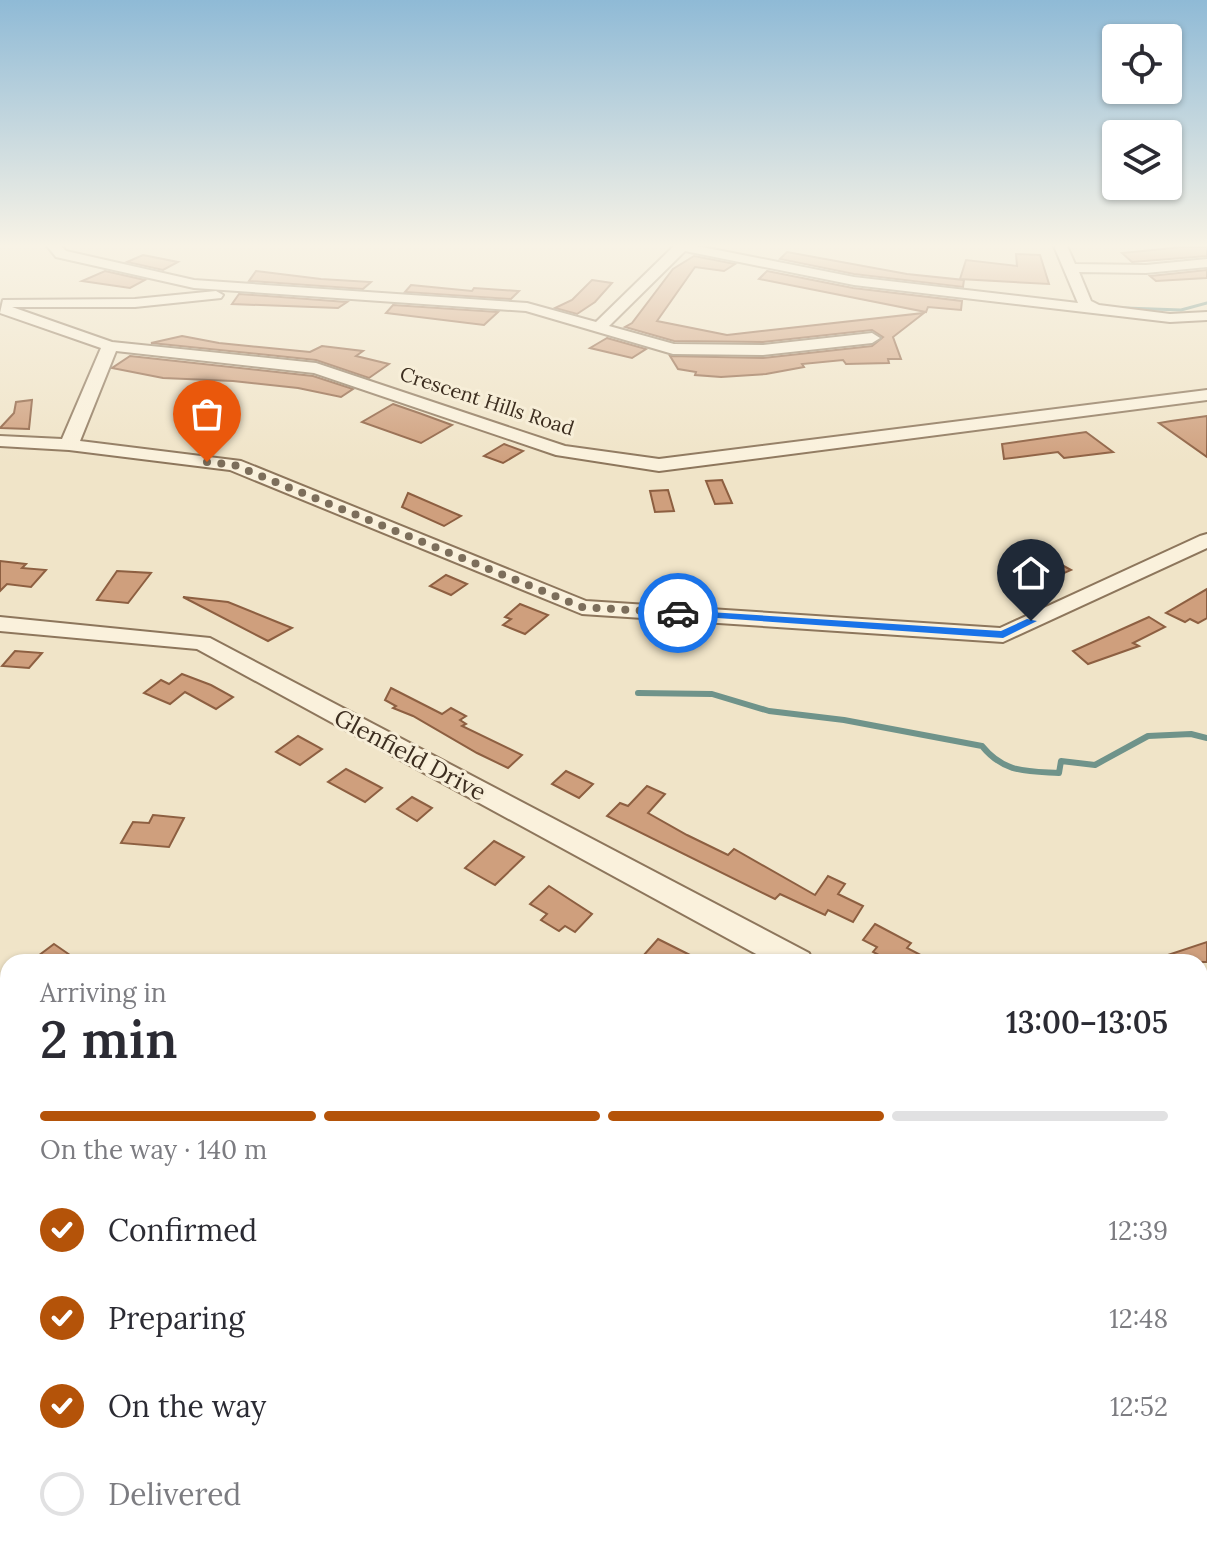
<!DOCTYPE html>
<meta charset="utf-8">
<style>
:root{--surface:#fff;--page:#f7f7f7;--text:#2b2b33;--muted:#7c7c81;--line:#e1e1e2;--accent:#b45309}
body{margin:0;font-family:Lora,serif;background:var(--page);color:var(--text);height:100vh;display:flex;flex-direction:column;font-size:30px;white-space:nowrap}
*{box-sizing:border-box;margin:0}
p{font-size:26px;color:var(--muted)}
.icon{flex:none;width:44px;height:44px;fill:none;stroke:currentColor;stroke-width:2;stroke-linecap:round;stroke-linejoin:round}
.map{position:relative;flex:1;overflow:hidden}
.side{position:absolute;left:0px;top:954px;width:1208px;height:600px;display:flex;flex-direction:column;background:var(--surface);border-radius:24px 24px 0 0;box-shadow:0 2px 6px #0004}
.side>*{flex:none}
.controls{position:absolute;left:1102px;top:24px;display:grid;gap:16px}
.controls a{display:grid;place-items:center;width:80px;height:80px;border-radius:8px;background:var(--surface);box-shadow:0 2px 6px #0004;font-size:40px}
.pin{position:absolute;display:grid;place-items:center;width:68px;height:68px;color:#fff;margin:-82px -34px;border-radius:50% 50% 50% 0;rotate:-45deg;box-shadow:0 0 8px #0007}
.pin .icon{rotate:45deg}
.courier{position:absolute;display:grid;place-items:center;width:80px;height:80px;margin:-40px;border:6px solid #1a73e8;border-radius:50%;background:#fff;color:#222;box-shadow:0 2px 10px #0007}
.headline em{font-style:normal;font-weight:600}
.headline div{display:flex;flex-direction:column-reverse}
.headline{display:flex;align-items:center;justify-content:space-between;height:136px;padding:0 40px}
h1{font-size:52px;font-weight:600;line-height:60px}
.bar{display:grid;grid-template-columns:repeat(4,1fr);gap:12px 8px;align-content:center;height:96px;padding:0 40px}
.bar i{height:10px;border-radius:6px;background:var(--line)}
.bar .selected{background:var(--accent)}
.bar p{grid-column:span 4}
ol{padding:0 40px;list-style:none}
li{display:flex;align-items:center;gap:24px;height:88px}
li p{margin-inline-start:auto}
li .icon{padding:8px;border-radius:50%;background:var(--accent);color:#fff;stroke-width:4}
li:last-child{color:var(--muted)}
li i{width:44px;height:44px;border:4px solid var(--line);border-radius:50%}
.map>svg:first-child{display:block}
</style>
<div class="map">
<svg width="1207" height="1554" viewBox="0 0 1207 1554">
<rect width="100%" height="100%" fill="#f0e4c8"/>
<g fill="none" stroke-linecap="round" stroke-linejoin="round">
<path stroke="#6f938a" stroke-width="3" d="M1125,308L1181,310L1207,303"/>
<path stroke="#6f938a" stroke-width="6" d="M638,693L712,694L769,711L844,720L982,746C1004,773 1026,771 1059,773L1061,761L1095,765L1148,736L1191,734L1207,738"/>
</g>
<g fill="#cf9f7d" stroke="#8d5f41" stroke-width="2">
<path d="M1183,247H1207V256L1132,262L1122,253Z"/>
<path d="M787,252L907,274L964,280L963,287L854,274L780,259Z"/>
<path d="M1016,254L1040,255L1049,284L960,279L966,260L1017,266Z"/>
<path d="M143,255L178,262L163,270L127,262Z"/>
<path d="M694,256L735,264L724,271L695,267L657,321L727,335L924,313L893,337L901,359H888L889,363L846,364L843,360L802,364L804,367L766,374L721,377L695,375L696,372L678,369L670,356L763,358L872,346L883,337L872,330L763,342L674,341L625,327L632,323L673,269Z"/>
<path d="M1207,270V278L1156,281L1150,276Z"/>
<path d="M105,271L145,280L130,288L82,281Z"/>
<path d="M256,271L321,279L371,282L363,289L249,281Z"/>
<path d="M767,271L853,288L962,301L961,310L928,307L926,312L759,279Z"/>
<path d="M592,280L612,283L595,302L577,314L555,308L572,300Z"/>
<path d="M411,285L472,291L474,288L519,291L511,299L405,292Z"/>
<path d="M239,294L347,302L338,308L232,304Z"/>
<path d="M393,305L498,312L484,325L386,313Z"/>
<path d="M182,336L219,343L310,352L322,346L363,351L356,356L389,364L369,378L316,360L151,343Z"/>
<path d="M607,338L646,349L632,358L590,348Z"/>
<path d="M130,356L313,376L353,389L341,397L298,388L233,381L163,378L112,368Z"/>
<path d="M32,400L29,429L0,428L14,413L16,402Z"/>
<path d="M393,404L419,413L452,425L421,443L362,422Z"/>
<path d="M1207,416V457L1159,423L1171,421Z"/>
<path d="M1086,432L1113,452L1064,458L1058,452L1004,459L1002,444Z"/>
<path d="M504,444L523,451L503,463L484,456Z"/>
<path d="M722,480L732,503L715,504L706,481Z"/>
<path d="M668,490L674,511L655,512L650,491Z"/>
<path d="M408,493L461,516L444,526L402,507Z"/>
<path d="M1051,559L1071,570L1030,588L1010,575Z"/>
<path d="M0,561L26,564L22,568L46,570L31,587L7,584L0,591Z"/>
<path d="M117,571L151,573L128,603L97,600Z"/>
<path d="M446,575L467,584L451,595L430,586Z"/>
<path d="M1207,589V618L1198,623L1190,619L1185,622L1166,613Z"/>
<path d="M183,597L228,602L292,628L268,641Z"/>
<path d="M520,604L548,615L525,634L503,625L511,619L505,617Z"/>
<path d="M1149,617L1165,627L1133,643L1139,646L1088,664L1073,651Z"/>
<path d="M15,651L42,653L29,668L2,666Z"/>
<path d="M182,674L211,685L233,697L216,709L185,692L170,704L144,693L161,680L169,684Z"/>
<path d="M391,688L442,714L451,708L466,716L460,720L466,724L462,726L522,755L508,768L477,753L413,716L393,708L396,706L385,700Z"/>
<path d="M298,736L322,749L300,765L276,752Z"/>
<path d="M346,769L382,788L365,802L328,782Z"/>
<path d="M566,771L593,784L579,798L552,784Z"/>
<path d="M647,786L665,794L648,813L687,835L728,855L734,849L815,895L828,876L845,884L838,894L863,906L853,922L828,910L825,915L780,894L775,899L607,816L620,803L628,806Z"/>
<path d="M412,797L432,808L417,821L397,809Z"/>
<path d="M153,815L184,818L169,847L121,843L133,822L149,823Z"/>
<path d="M494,841L524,857L495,885L465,868Z"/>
<path d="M549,886L592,914L575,932L565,926L559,931L541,920L547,914L530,904Z"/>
<path d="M875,924L911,943L907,948L934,962H892L873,952L877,947L863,940Z"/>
<path d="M658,939L704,962H654L643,956Z"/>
<path d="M1207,942V962H1157L1156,959Z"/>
<path d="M54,944L80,962H30Z"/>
</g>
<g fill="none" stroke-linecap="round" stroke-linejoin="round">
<defs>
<g id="minor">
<path d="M47,246H61L66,251L194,280L527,303L596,322L674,246H697L854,277L1078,303L1054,246H1067L1075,264L1146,265L1207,259V267L1146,273L1079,272L1091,301L1099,305L1170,314L1207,312V320L1170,322L854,285L685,251L609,326L674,344L763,345L872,333L880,338L872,343L763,355L673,354L526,311L194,288L56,257Z"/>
<path d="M216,291L223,295L221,298L135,307H12L112,342L316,363L565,446L659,459L1207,390V400L659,471L556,455L314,373L116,351L80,441L241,461L586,601L1000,628L1200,536L1207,534V548L1003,642L582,614L230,470L69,450L0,446V436L62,439L101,348L0,313L3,300L135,299Z"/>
<path d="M0,617L210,638L809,953L813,962H771L197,649L0,631Z"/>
<path d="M1207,1029V1057L1200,1060V1032Z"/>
<path d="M0,1037L8,1040V1071L0,1068Z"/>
<path d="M483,1546H532L535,1554H486Z"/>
</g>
</defs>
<use href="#minor" stroke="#8d765c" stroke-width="4"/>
<use href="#minor" fill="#faf1dc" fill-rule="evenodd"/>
</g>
<linearGradient id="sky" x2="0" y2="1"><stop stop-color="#8fbad6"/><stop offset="0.53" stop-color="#f8f3e6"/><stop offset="1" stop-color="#f8f3e6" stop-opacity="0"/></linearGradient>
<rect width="1207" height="463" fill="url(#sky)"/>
<path fill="#1a73e8" d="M678,610L1001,631L1027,619L1037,621L1003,638L674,615V611Z"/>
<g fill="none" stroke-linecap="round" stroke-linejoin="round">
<path stroke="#7c6e5b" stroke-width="8" stroke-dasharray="0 14.4" d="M207,462L234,465L582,607L678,613"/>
</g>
<g text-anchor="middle" stroke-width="6" stroke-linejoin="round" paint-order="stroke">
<g font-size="20" fill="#3d2e20" stroke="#f7eed8">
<text transform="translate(487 401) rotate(18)" y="7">Crescent Hills Road</text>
</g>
<g font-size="24" fill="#3d2e20" stroke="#f7eed8">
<text transform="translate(410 755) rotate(28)" y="8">Glenfield Drive</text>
</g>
</g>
</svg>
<div class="controls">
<a><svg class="icon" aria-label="locate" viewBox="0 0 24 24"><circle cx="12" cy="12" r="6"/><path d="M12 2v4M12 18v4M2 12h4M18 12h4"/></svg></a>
<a><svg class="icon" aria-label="layers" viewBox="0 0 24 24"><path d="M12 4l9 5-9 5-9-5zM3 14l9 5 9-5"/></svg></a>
</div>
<div class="pin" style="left:207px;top:462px;background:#ea580c"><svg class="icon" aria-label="bag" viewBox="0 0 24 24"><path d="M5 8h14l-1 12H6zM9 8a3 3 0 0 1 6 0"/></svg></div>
<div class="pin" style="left:1031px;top:621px;background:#1f2937"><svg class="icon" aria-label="home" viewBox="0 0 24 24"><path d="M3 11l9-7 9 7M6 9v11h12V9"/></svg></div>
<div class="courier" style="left:678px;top:613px"><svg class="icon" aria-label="car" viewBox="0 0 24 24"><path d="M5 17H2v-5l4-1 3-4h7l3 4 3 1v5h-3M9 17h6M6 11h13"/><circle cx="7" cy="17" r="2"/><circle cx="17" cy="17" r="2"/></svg></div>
<section class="side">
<div class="headline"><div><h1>2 min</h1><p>Arriving in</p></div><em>13:00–13:05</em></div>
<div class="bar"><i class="selected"></i><i class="selected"></i><i class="selected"></i><i></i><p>On the way · 140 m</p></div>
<ol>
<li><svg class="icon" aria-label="check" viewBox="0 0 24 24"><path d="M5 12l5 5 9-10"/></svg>Confirmed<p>12:39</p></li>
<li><svg class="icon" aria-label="check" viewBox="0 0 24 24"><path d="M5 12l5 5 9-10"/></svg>Preparing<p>12:48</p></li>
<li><svg class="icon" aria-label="check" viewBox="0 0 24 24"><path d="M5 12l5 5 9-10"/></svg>On the way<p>12:52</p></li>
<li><i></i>Delivered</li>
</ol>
</section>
</div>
